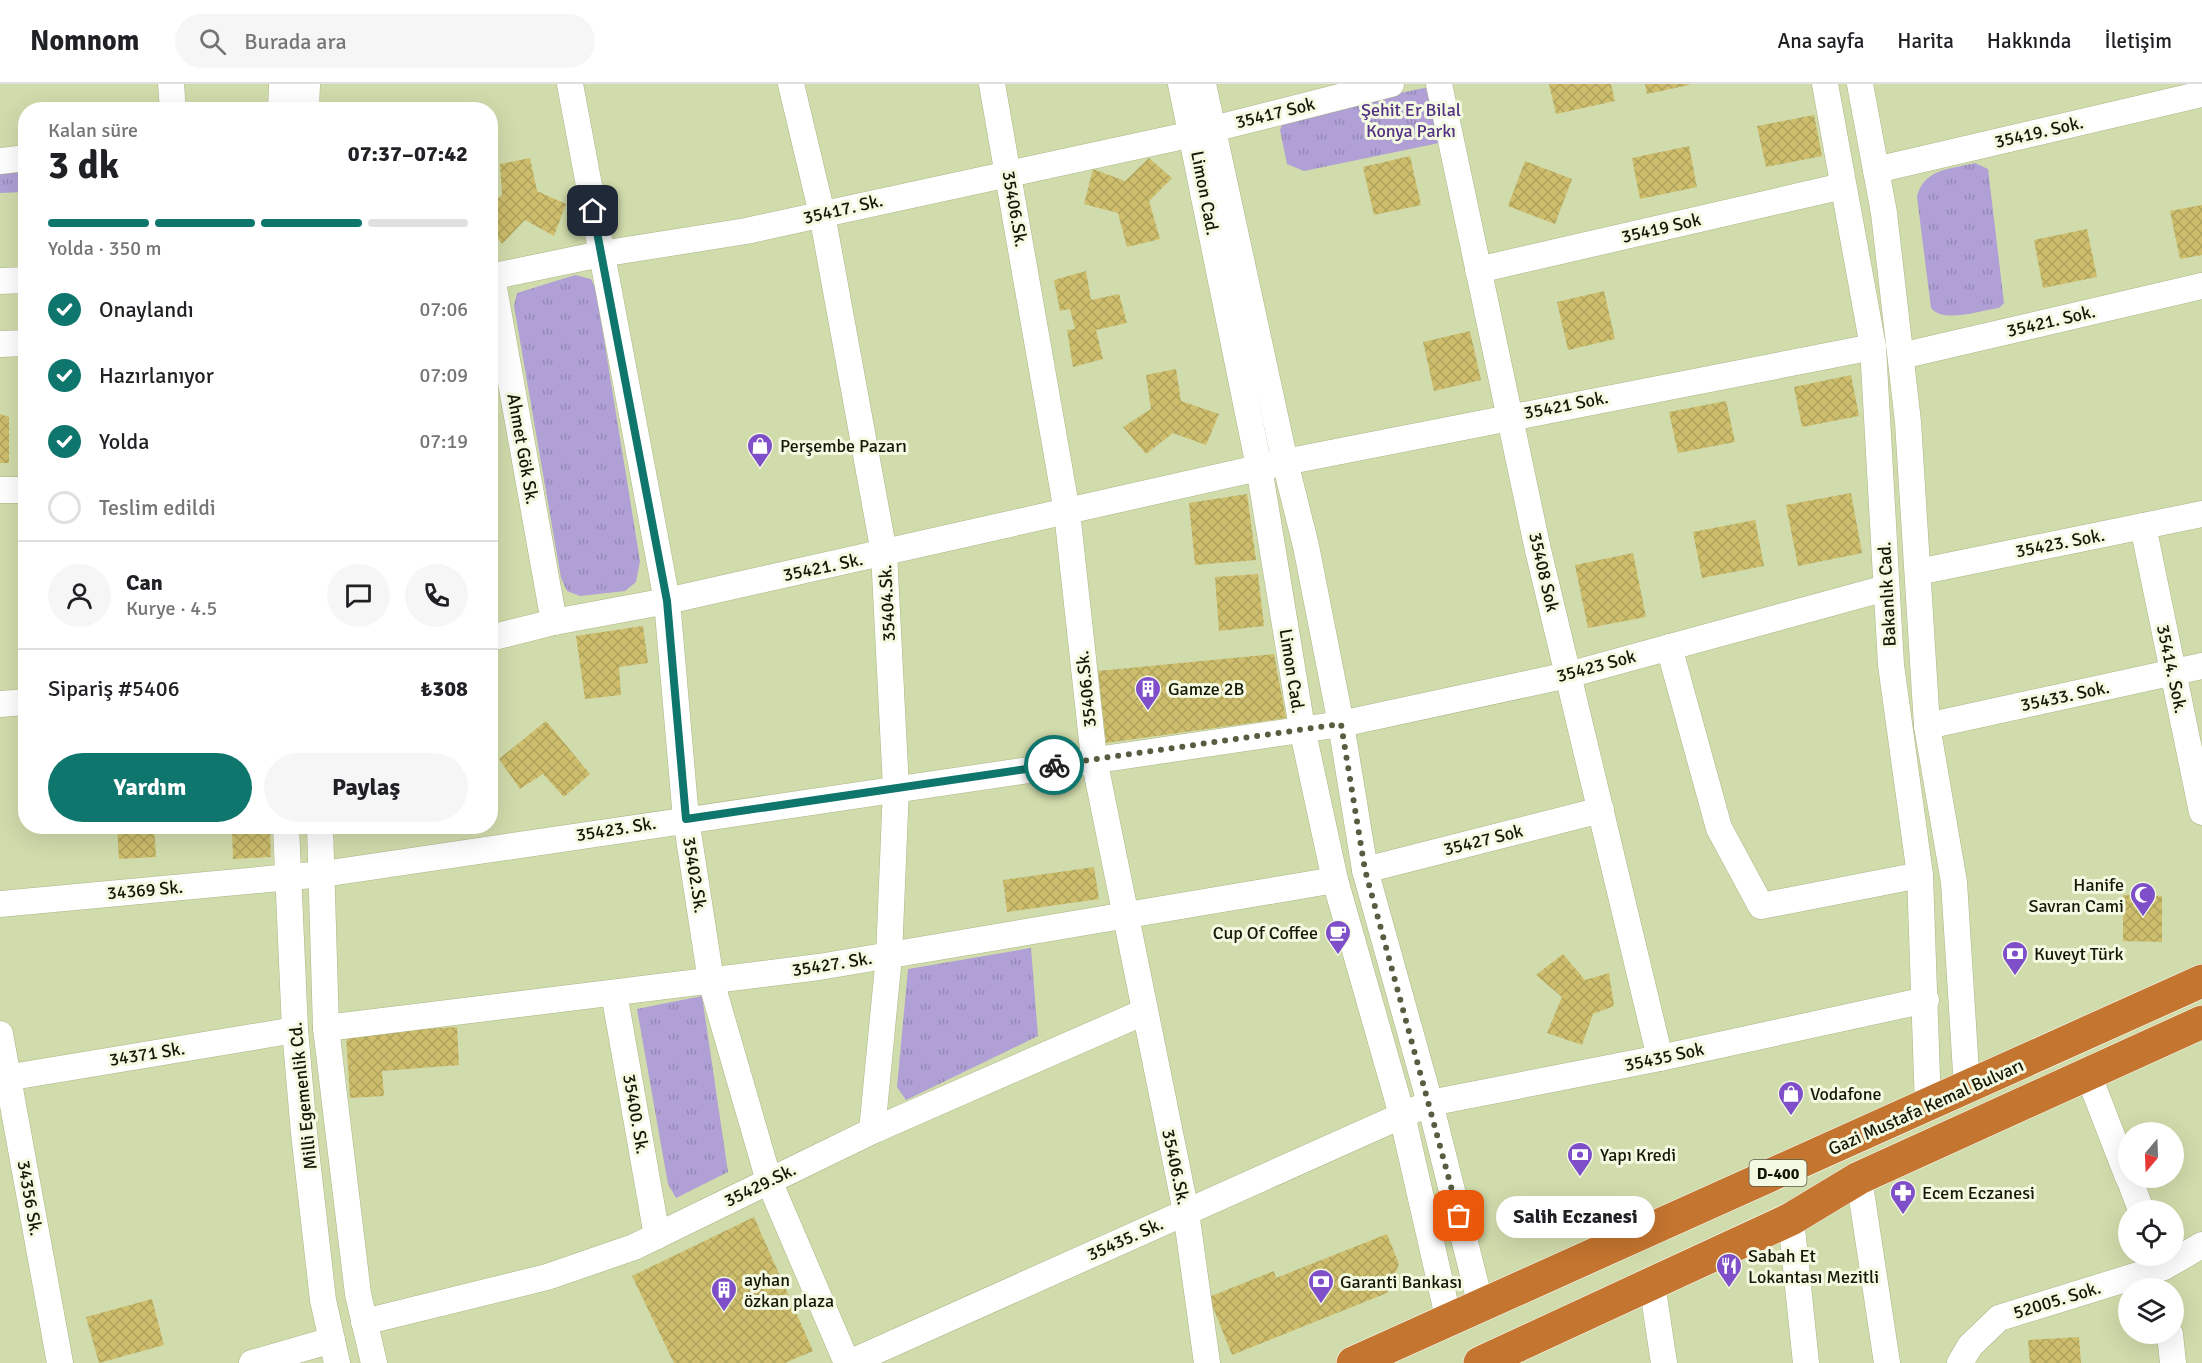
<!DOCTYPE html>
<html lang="tr">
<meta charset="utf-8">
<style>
:root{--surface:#fff;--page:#f6f6f6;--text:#202124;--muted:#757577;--line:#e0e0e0;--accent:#0f766e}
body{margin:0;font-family:Signika,sans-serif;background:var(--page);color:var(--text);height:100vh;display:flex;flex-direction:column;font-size:22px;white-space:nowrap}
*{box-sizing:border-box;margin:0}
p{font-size:20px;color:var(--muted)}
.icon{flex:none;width:33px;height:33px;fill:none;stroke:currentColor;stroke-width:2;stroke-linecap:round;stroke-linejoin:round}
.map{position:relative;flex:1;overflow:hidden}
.panel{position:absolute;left:18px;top:18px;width:480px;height:732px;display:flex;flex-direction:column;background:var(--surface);border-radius:24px;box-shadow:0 6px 24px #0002}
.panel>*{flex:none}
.needle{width:39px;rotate:199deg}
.controls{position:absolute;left:2118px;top:1038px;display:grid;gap:12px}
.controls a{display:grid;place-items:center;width:66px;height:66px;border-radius:50%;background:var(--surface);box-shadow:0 6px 24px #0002;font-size:30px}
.pin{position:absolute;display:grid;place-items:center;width:51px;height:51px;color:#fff;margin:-26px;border-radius:12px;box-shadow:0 3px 9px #0006}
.courier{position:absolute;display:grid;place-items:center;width:60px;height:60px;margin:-30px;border:4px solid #0f766e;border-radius:50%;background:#fff;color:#222;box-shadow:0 2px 8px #0007}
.bubble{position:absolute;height:42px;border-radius:21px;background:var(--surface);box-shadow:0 6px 24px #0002;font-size:20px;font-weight:800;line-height:42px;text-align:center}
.summary em{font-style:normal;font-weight:800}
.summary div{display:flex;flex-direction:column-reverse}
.summary{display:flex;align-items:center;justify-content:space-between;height:102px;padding:0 30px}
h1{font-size:39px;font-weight:800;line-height:45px}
.bar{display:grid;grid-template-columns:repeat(4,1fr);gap:9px 6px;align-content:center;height:72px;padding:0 30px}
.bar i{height:8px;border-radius:4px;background:var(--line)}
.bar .on{background:var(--accent)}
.bar p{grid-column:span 4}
.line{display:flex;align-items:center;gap:15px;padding:0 30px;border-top:2px solid var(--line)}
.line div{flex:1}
.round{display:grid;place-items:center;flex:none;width:63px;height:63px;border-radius:32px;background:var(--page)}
ol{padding:0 30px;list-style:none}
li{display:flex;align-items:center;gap:18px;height:66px}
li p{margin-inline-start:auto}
li .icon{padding:6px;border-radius:50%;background:var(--accent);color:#fff;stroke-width:4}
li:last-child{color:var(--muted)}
li i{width:33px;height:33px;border:3px solid var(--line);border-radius:50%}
.button{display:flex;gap:12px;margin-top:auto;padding:12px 30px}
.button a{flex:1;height:69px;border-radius:36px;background:var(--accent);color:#fff;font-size:24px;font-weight:800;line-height:69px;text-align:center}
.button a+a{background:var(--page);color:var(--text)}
header{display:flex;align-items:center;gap:36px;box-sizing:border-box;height:84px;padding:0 30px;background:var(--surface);border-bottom:2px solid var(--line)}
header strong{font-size:28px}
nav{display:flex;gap:33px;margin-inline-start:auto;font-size:21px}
.search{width:420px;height:54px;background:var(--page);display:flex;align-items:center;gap:15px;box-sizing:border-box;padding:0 21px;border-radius:33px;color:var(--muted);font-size:22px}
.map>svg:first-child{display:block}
</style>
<header>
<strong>Nomnom</strong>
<div class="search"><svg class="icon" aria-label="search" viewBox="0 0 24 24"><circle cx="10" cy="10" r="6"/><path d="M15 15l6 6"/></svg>Burada ara</div>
<nav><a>Ana sayfa</a><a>Harita</a><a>Hakkında</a><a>İletişim</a></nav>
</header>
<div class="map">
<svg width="2202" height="1279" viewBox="0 0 2202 1279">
<defs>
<pattern id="park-tufts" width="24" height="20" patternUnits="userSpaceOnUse" patternTransform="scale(1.5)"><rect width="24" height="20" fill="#b0a0d6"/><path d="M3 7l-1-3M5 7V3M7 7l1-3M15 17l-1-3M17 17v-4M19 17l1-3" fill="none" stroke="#9689b6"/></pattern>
<pattern id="building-cross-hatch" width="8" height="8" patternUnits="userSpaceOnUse" patternTransform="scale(1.5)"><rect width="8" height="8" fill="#cdbd6c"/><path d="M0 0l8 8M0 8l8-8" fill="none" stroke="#afa25c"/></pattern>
</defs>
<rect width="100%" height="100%" fill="#d1dcac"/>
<g fill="url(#park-tufts)">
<path d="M1429,3L1439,59L1304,87L1287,80L1280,46L1284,36L1300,30Z"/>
<path d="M25,77V108L0,109V80Z"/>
<path d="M1975,79L1988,85L2004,219L1999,224C1981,226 1944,240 1931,224L1917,113C1923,85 1950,85 1975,79Z"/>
<path d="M575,191L591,195L596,206L640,477L636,498L625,507L580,512L567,507L561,494L514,222L517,209Z"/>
<path d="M1031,864L1038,952L906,1016L897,1003L908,885Z"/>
<path d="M702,912L728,1088L676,1114L668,1100L637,925Z"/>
</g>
<g fill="url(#building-cross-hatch)">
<path d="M1549,0H1611L1615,17L1556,30Z"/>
<path d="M1645,0H1689V1L1647,10Z"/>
<path d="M1814,31L1822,72L1766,83L1757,42Z"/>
<path d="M1689,62L1697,103L1640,115L1632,74Z"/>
<path d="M1410,72L1421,121L1374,131L1363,83Z"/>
<path d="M530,74L537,107L566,120L554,152L525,136L502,160L490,145V121L502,111L500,80Z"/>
<path d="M1149,74L1172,94L1149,117L1160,155L1127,163L1118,129L1084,120L1093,85L1125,97Z"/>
<path d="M1525,77L1572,95L1555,140L1508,122Z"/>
<path d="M2202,121V171L2180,175L2170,127Z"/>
<path d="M2087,145L2097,193L2043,204L2034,156Z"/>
<path d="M1086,187L1091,216L1119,210L1127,239L1096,246L1103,275L1073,283L1067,246L1075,245L1070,225L1060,227L1054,196Z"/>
<path d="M1604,207L1615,255L1568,266L1557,218Z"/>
<path d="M1470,247L1481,296L1434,307L1423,258Z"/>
<path d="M1176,285L1181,317L1219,330L1206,361L1173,349L1146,370L1123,343L1151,325L1146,291Z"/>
<path d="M1851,291L1859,332L1802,343L1794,303Z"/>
<path d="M1726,317L1735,358L1678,369L1669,328Z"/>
<path d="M0,330L9,333V379H0Z"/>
<path d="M1851,409L1862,469L1798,482L1786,421Z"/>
<path d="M1247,410L1256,476L1195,481L1189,419Z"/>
<path d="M1755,436L1764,482L1702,494L1693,448Z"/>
<path d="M1633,469L1646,533L1588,544L1575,481Z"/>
<path d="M1258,490L1264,542L1219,547L1215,493Z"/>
<path d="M643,542L648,579L619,583L621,611L585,615L576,552Z"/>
<path d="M1274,570L1286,634L1106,659L1098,587Z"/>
<path d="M546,637L590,690L564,713L543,690L520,705L499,675Z"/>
<path d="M117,742H154L156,773L119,775Z"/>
<path d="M232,742H270L271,773L233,775Z"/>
<path d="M1094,783L1099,815L1007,828L1003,796Z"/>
<path d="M2123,811L2162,812V858L2123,857Z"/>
<path d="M1563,870L1585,896L1609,889L1614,922L1593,930L1582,961L1547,949L1562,913L1536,891Z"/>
<path d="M457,943L459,981L382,987L384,1012L350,1014L346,950Z"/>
<path d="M754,1133L813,1267L785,1279H674L632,1192Z"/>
<path d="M1387,1150L1399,1180L1387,1209L1232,1271L1209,1213L1274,1187L1276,1194Z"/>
<path d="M152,1215L164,1261L99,1279L86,1233Z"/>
<path d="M2079,1253L2081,1279H2030L2028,1256Z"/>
</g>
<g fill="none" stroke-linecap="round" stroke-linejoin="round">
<defs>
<g id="minor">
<path d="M171,0L173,26"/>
<path d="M570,0L667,517L686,735L711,897L769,1097L847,1279"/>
<path d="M791,0L822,130L884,469L896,704L889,872L872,1047"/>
<path d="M992,0L1067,428L1094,675L1186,1128L1207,1279"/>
<path d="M1181,0L1259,383L1302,644L1335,796L1402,1031L1449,1237"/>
<path d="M1203,0L1285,378L1306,462L1341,640L1365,786L1430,1019L1481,1222"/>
<path d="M1439,0L1538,466L1660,974"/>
<path d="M1825,0L1873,263L1891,581L1920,791L1928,1022"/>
<path d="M1860,0L1884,129L1908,338L1927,642L1954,798L1967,1004"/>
<path d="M281,26L282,0"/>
<path d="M306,26L307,0"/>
<path d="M0,77L26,74"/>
<path d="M1876,86L2202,10"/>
<path d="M1478,186L1843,102"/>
<path d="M490,193L601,170L746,147L1193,50L1391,0"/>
<path d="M492,193L554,538"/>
<path d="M0,197L26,196"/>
<path d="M0,260L26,259"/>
<path d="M1901,272L2202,202"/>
<path d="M0,406H26"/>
<path d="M2143,442L2202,728"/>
<path d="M1918,488L2202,430"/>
<path d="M490,554L554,538L667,517L1285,378L1873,263"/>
<path d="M1669,563L1719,744L1761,822L1920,791"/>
<path d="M0,620L26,618"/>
<path d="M1927,642L2202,582"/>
<path d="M286,742L295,946L304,1049L323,1216L337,1279"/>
<path d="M320,742L326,944L358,1210L374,1279"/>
<path d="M1365,786L1601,726"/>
<path d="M0,820L323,790L1341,640L1568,591L1886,504"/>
<path d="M614,909L657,1152"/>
<path d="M326,944L819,883L1335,796"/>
<path d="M0,950L60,1279"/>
<path d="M2088,990L2128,1093"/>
<path d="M0,995L295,946"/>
<path d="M1859,1094L1887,1279"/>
<path d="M2129,1094L2141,1126"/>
<path d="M1791,1135L1806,1279"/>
<path d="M1652,1200L1664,1279"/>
<path d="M364,1238L547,1193L634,1163L872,1047L1144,928"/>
<path d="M2170,1250L2173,1279"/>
<path d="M252,1279L332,1256"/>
<path d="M849,1279L1430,1019L1660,974L1926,916"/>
<path d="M1960,1279L1970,1262L1999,1234L2164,1183L2202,1161"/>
</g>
<g id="highway">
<path d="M1353,1279L2202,897"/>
<path d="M1480,1279L1791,1135L1859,1094L2202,938"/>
</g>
</defs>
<use href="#minor" stroke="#aab586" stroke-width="27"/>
<use href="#highway" stroke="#fff" stroke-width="34"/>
<use href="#minor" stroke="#fff" stroke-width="26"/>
<use href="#highway" stroke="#c4752f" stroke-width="33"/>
</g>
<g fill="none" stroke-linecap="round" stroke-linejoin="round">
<path stroke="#575d41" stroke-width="6" stroke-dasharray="0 10.8" d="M1054,681L1341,640L1365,786L1459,1132"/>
<path stroke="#0f766e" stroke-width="8" d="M593,127L667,517L686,735L1054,681"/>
</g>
<defs>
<symbol id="shop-pin" viewBox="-11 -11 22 30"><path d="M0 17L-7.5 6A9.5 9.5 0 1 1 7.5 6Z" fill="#7e4fc8" stroke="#f4f9e1"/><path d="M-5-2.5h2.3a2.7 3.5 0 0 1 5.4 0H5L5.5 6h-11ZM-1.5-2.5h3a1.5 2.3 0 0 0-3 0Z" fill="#fff"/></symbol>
<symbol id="building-pin" viewBox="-11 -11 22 30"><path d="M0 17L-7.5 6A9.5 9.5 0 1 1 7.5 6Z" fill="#7e4fc8" stroke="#f4f9e1"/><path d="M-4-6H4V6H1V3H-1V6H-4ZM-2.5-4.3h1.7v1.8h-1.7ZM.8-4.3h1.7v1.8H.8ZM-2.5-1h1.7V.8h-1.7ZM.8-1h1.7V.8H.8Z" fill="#fff"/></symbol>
<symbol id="mosque-pin" viewBox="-11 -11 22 30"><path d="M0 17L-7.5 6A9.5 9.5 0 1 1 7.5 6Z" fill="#7e4fc8" stroke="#f4f9e1"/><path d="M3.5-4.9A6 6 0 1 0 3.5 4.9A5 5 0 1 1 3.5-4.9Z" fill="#fff"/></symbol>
<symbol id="cafe-pin" viewBox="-11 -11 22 30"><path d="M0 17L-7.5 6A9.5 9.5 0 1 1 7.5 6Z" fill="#7e4fc8" stroke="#f4f9e1"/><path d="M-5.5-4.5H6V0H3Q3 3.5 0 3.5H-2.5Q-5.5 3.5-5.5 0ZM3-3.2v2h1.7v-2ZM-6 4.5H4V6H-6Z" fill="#fff"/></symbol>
<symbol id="bank-pin" viewBox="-11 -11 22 30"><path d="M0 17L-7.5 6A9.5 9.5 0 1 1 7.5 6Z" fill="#7e4fc8" stroke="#f4f9e1"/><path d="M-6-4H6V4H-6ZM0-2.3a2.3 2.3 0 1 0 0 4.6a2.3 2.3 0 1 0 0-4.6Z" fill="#fff"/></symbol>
<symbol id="pharmacy-pin" viewBox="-11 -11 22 30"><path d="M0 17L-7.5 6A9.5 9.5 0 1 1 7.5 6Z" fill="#7e4fc8" stroke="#f4f9e1"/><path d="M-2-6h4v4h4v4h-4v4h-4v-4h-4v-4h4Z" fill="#fff"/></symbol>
<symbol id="restaurant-pin" viewBox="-11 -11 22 30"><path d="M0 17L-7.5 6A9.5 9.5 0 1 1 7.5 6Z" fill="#7e4fc8" stroke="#f4f9e1"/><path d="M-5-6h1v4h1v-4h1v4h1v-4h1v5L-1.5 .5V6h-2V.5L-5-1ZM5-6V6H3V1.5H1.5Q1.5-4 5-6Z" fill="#fff"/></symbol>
</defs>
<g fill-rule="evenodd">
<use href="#shop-pin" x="745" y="347" width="30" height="40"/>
<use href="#building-pin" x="1133" y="590" width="30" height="40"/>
<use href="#mosque-pin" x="2128" y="796" width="30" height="40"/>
<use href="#cafe-pin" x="1323" y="834" width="30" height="40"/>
<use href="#bank-pin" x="2000" y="855" width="30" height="40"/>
<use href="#shop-pin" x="1776" y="995" width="30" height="40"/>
<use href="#bank-pin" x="1565" y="1056" width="30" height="40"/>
<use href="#pharmacy-pin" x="1888" y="1094" width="30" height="40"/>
<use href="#restaurant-pin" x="1714" y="1167" width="30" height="40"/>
<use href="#bank-pin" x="1306" y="1183" width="30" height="40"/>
<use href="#building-pin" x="709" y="1191" width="30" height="40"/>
</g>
<g text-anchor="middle" stroke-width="6" stroke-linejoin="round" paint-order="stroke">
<rect fill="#f4f9e1" stroke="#585c48" stroke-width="1.5" x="1749.5" y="1076" width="57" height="26" rx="4.5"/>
<g font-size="16" font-weight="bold" fill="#151807">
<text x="1778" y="1095">D-400</text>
</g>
<g font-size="18" fill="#533285" stroke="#f4f9e1">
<text x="1411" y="32">Şehit Er Bilal<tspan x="1411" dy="21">Konya Parkı</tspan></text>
</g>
<g font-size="18" fill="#151807" stroke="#f4f9e1">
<text transform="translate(1275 29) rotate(-14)" y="6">35417 Sok</text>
<text transform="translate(2039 48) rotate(-13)" y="6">35419. Sok.</text>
<text transform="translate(1205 109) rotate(79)" y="6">Limon Cad.</text>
<text transform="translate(843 125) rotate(-13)" y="6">35417. Sk.</text>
<text transform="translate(1015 125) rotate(80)" y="6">35406.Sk.</text>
<text transform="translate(1661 144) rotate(-13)" y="6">35419 Sok</text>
<text transform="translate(2051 237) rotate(-13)" y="6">35421. Sok.</text>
<text transform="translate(1566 321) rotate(-11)" y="6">35421 Sok.</text>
<text transform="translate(523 365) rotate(80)" y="6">Ahmet Gök Sk.</text>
<text transform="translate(2060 459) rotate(-11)" y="6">35423. Sok.</text>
<text transform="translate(823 483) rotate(-12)" y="6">35421. Sk.</text>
<text transform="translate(1544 488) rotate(77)" y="6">35408 Sok</text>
<text transform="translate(1887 510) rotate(-93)" y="6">Bakanlık Cad.</text>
<text transform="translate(887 519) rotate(-93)" y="6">35404.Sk.</text>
<text transform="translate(1596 582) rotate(-15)" y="6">35423 Sok</text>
<text transform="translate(2172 585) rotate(78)" y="6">35414. Sok.</text>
<text transform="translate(1292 587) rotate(81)" y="6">Limon Cad.</text>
<text transform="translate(1086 605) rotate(-96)" y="6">35406.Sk.</text>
<text transform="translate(2065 612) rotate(-12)" y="6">35433. Sok.</text>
<text transform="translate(616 745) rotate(-9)" y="6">35423. Sk.</text>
<text transform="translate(1483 756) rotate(-14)" y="6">35427 Sok</text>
<text transform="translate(695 791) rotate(81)" y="6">35402.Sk.</text>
<text transform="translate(145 806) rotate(-5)" y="6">34369 Sk.</text>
<text transform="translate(832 880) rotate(-9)" y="6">35427. Sk.</text>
<text transform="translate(147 970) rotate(-9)" y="6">34371 Sk.</text>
<text transform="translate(1664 973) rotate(-12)" y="6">35435 Sok</text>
<text transform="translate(303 1012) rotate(-96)" y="6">Milli Egemenlik Cd.</text>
<text transform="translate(1926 1023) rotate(-24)" y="6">Gazi Mustafa Kemal Bulvarı</text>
<text transform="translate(636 1030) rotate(80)" y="6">35400. Sk.</text>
<text transform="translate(1176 1083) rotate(78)" y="6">35406.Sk.</text>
<text transform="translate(760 1101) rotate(-26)" y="6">35429.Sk.</text>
<text transform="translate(30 1114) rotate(80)" y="6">34356 Sk.</text>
<text transform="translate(1125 1155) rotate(-24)" y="6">35435. Sk.</text>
<text transform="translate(2057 1216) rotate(-17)" y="6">52005. Sok.</text>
</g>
<g font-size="18" fill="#151807" stroke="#f4f9e1" text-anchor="start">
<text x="780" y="368">Perşembe Pazarı</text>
<text x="1168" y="611">Gamze 2B</text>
<text x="2124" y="807" text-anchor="end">Hanife<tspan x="2124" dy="21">Savran Cami</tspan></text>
<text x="1318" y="855" text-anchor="end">Cup Of Coffee</text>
<text x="2034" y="876">Kuveyt Türk</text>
<text x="1810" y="1016">Vodafone</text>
<text x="1600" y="1077">Yapı Kredi</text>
<text x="1922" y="1115">Ecem Eczanesi</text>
<text x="1748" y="1178">Sabah Et<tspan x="1748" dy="21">Lokantası Mezitli</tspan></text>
<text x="744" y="1202">ayhan<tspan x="744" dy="21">özkan plaza</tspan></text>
<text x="1340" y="1204">Garanti Bankası</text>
</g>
</g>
</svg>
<div class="controls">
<a><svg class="needle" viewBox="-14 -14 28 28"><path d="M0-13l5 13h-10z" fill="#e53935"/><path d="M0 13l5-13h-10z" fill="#757577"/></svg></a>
<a><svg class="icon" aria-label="locate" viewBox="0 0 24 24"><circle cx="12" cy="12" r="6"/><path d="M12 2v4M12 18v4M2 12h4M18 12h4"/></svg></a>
<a><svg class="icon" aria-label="layers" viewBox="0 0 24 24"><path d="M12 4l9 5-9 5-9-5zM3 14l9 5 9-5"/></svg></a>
</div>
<div class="pin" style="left:1459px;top:1132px;background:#ea580c"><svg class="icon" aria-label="bag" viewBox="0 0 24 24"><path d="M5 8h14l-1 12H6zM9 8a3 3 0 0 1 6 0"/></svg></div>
<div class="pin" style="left:593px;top:127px;background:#1f2937"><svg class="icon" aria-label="home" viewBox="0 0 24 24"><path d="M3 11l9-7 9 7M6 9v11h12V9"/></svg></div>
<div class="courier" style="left:1054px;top:681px"><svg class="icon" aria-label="bike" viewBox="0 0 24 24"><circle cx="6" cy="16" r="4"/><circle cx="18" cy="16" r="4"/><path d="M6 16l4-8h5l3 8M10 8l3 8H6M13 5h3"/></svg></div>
<div class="bubble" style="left:1496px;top:1112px;width:159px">Salih Eczanesi</div>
<section class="panel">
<div class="summary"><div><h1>3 dk</h1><p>Kalan süre</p></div><em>07:37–07:42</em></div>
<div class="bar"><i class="on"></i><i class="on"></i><i class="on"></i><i></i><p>Yolda · 350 m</p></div>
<ol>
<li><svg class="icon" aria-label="check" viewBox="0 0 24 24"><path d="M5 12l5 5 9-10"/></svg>Onaylandı<p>07:06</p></li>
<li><svg class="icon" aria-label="check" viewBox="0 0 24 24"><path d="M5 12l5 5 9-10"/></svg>Hazırlanıyor<p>07:09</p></li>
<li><svg class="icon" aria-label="check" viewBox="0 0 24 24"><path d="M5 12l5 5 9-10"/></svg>Yolda<p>07:19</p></li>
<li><i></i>Teslim edildi</li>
</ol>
<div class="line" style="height:108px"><a class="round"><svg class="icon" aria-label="person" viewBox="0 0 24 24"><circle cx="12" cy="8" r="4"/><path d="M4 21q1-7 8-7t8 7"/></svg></a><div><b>Can</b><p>Kurye · 4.5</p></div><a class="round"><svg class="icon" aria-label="chat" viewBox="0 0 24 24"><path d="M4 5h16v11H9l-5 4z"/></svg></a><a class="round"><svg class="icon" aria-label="phone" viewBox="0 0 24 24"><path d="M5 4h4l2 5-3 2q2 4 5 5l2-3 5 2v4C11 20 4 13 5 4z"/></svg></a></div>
<div class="line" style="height:78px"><div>Sipariş #5406</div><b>₺308</b></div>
<div class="button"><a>Yardım</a><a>Paylaş</a></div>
</section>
</div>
